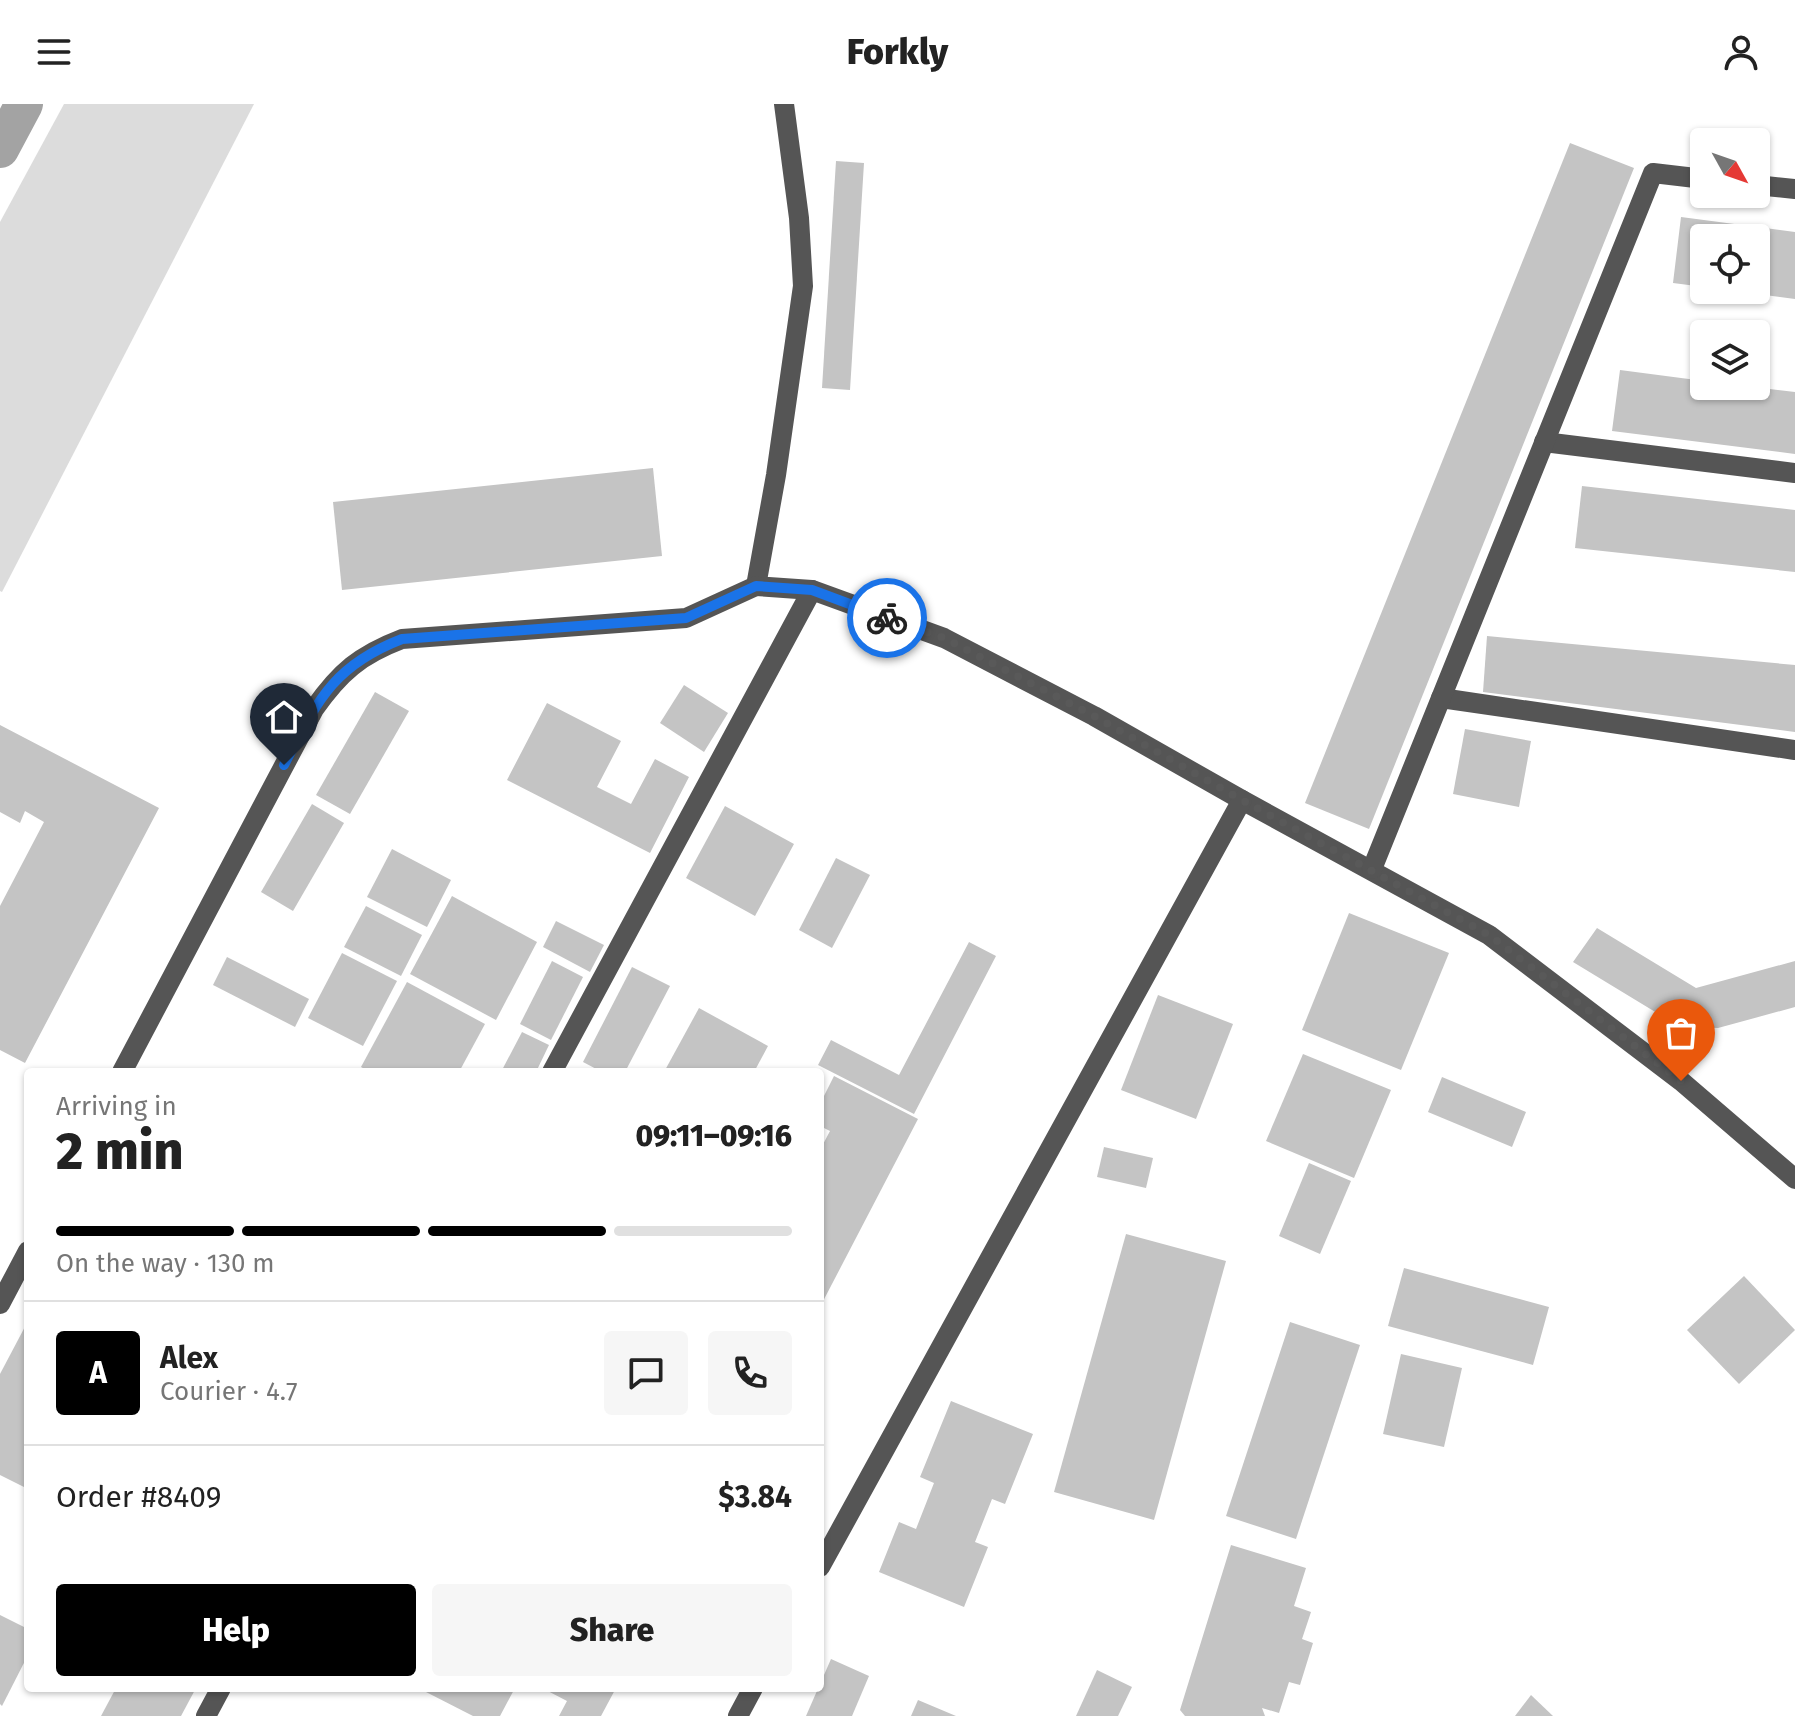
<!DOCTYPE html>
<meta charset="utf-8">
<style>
:root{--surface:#fff;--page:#f6f6f6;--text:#222;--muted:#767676;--line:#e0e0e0;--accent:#000}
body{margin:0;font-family:"Fira Sans",sans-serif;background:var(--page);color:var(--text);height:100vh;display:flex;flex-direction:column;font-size:30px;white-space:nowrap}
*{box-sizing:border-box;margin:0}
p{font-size:26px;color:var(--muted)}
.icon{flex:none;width:44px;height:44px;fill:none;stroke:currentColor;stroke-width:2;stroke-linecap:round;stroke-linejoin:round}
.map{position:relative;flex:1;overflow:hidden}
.panel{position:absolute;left:24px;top:964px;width:800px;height:624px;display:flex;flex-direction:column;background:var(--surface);border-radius:8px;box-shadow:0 2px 6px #0004}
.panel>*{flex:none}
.needle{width:52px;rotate:130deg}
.controls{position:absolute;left:1690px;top:24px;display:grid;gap:16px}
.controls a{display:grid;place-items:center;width:80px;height:80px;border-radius:8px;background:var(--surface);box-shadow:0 2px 6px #0004;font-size:40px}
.pin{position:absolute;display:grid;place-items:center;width:68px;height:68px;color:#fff;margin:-82px -34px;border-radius:50% 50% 50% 0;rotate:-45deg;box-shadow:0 0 8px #0007}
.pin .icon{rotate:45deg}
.courier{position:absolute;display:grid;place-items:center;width:80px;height:80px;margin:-40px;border:6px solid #1a73e8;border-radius:50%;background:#fff;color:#222;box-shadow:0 2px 10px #0007}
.summary em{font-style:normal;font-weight:800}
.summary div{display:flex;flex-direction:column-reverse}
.summary{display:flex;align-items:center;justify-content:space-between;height:136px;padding:0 32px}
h1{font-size:52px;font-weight:800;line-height:60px}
.bar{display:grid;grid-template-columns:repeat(4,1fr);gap:12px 8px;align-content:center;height:96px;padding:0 32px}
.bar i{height:10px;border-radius:6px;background:var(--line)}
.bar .on{background:var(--accent)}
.bar p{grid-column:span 4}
.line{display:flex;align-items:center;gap:20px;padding:0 32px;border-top:2px solid var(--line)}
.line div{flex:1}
.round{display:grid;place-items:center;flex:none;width:84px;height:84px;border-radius:8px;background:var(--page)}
.action{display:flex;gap:16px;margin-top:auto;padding:16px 32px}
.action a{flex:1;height:92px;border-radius:8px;background:var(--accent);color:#fff;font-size:32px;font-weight:800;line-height:92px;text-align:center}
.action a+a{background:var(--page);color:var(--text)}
header{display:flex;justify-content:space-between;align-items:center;height:104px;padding:0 32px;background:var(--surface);font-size:36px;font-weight:800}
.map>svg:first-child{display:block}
</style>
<header><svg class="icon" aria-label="menu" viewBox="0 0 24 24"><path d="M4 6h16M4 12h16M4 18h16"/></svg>Forkly<svg class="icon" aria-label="person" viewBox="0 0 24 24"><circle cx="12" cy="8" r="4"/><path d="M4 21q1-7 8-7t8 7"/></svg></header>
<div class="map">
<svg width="1795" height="1612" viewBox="0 0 1795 1612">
<rect width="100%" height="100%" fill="#fff"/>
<path fill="#dcdcdc" d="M64,0H254L2,488L0,487V118Z"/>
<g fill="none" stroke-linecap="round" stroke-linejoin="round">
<path stroke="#a3a3a3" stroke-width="38" d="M0,45L24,0"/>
</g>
<g fill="#c4c4c4">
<path d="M1570,39L1634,64L1369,725L1305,699Z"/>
<path d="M836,57L864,59L850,286L822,284Z"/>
<path d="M1681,113L1795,128V195L1742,188L1756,186V134H1704V183L1673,179Z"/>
<path d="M1620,266L1704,277V282H1745L1795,288V350L1612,327Z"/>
<path d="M653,364L662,452L342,486L333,398Z"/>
<path d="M1582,382L1795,406V468L1575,444Z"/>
<path d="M1487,532L1795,561V628L1483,588Z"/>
<path d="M684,581L728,609L704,648L660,619Z"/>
<path d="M375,588L409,607L350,710L316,691Z"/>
<path d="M547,599L621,637L597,683L631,700L655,655L689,673L650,749L507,676Z"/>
<path d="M0,621L159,704L25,959L0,946V802L44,718L25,707L20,719L0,708Z"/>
<path d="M1465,625L1531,637L1519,703L1453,690Z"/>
<path d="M312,700L344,719L293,807L261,788Z"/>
<path d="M725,702L794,740L755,812L686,774Z"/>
<path d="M392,745L451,776L427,823L367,793Z"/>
<path d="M836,754L870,771L832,844L799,826Z"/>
<path d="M452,792L537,838L496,916L410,870Z"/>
<path d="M366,802L422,831L401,872L344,843Z"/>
<path d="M1349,809L1449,849L1401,966L1302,926Z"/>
<path d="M556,817L604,841L590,868L543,843Z"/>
<path d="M1597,824L1696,884L1795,857V903L1718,924L1680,923L1573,858Z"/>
<path d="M969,838L996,852L914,1010L818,961L831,936L899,971Z"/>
<path d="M342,849L397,877L363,942L308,914Z"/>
<path d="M227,853L309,895L295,923L213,881Z"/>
<path d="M552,857L583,873L551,936L520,920Z"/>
<path d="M632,863L670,882L625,968H602L583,958Z"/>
<path d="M407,878L485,920L459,968H370L361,963Z"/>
<path d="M1158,891L1233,920L1196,1015L1121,986Z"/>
<path d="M699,904L768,942L754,968H664Z"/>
<path d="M522,928L549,941L536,968H501Z"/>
<path d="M1303,950L1391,986L1354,1074L1266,1037Z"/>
<path d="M834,972L918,1015L820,1203V1046L830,1027L820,1022V1000Z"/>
<path d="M1442,973L1526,1008L1512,1043L1428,1008Z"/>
<path d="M1104,1043L1153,1054L1146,1084L1097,1073Z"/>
<path d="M1309,1059L1351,1077L1320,1150L1279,1132Z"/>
<path d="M1126,1130L1226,1157L1154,1416L1054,1388Z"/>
<path d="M1404,1164L1549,1203L1533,1261L1388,1222Z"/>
<path d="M1744,1172L1795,1226L1739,1280L1687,1226Z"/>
<path d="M28,1217V1385L0,1371V1270Z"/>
<path d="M1290,1218L1360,1241L1296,1435L1226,1412Z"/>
<path d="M1401,1250L1462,1264L1444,1343L1383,1330Z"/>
<path d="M951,1297L1033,1330L1005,1400L992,1395L975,1438L988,1443L964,1503L879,1468L899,1418L916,1425L934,1379L920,1373Z"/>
<path d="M1231,1441L1306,1464L1294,1502L1311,1508L1302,1535L1313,1539L1300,1581L1289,1578L1279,1609L1262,1604L1265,1612H1185L1180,1606Z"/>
<path d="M0,1511L28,1525V1551L2,1602L0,1600Z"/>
<path d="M831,1555L869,1572L852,1612H806Z"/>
<path d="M1097,1566L1132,1583L1118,1612H1076Z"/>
<path d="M116,1584H196L181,1612H101Z"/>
<path d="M428,1584H515L500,1612H473L426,1588Z"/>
<path d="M542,1584H616L601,1612H559L567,1597Z"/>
<path d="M1531,1591L1553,1612H1515Z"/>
<path d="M918,1596L956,1612H911Z"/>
</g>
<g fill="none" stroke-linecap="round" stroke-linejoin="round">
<g stroke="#555" stroke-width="20">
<path d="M784,0L799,114L803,182L776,371L756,482L812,486L944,534L1094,612L1242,696L1489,831L1681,977L1795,1075"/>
<path d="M1756,81L1795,85"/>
<path d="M1544,338L1795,369"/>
<path d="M1441,594L1795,646"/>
<path d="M1372,765L1653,69L1704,75"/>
<path d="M122,968L314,605C340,568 360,551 402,535L686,514L756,482"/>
<path d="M552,968L812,486"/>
<path d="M0,1200L28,1147"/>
<path d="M820,1463L1242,696"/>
<path d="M206,1612L221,1584"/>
<path d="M738,1612L753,1584"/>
</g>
</g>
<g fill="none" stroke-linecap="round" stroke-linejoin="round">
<path stroke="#595959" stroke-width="8" stroke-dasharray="0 14.4" d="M887,514L944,534L1094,612L1242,696L1489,831L1681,977"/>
<path stroke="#1a73e8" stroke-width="10" d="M284,661C317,598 332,562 402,535L686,514L756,482L812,486L887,514"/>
</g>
</svg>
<div class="controls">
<a><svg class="needle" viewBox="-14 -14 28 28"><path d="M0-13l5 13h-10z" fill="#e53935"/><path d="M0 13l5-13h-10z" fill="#767676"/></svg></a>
<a><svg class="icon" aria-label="locate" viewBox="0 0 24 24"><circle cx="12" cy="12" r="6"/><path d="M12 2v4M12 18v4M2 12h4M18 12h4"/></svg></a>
<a><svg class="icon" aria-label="layers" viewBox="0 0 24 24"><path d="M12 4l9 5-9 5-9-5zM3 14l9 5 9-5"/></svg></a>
</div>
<div class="pin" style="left:1681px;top:977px;background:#ea580c"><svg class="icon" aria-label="bag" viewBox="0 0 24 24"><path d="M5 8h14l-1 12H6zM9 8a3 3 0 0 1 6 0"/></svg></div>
<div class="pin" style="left:284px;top:661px;background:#1f2937"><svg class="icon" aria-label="home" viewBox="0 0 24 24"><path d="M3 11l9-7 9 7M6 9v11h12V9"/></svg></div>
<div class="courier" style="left:887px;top:514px"><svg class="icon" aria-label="bike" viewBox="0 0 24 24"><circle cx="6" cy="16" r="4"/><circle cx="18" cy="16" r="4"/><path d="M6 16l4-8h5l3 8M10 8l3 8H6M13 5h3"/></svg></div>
<section class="panel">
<div class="summary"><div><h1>2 min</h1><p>Arriving in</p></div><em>09:11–09:16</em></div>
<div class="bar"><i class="on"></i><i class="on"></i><i class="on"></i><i></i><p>On the way · 130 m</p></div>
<div class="line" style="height:144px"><b class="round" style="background:var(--accent);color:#fff">A</b><div><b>Alex</b><p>Courier · 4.7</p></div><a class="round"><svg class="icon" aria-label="chat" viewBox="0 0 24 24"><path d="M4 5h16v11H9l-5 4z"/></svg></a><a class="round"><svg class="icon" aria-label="phone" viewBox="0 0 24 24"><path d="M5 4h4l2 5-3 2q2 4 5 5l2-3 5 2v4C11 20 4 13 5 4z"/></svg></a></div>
<div class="line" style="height:104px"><div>Order #8409</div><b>$3.84</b></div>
<div class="action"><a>Help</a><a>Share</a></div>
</section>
</div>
